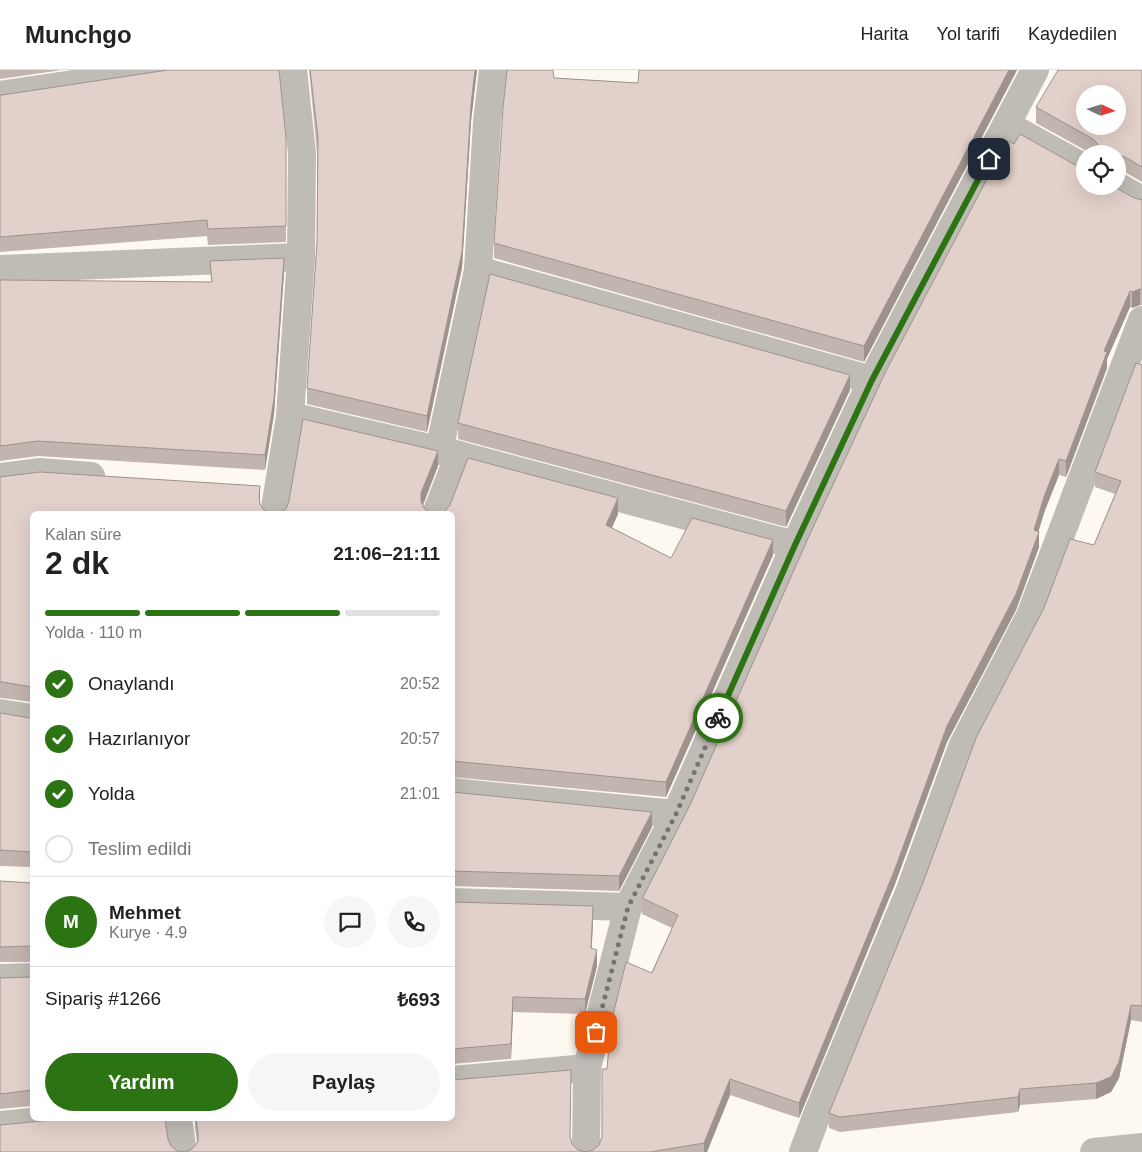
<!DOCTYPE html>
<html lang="tr">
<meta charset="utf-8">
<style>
:root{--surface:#fff;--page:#f6f6f6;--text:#222;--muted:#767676;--line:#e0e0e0;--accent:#2c7314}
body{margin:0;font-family:Helvetica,sans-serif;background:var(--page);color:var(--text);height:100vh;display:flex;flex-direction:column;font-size:19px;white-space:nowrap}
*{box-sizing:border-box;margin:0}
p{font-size:16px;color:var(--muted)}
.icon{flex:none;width:28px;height:28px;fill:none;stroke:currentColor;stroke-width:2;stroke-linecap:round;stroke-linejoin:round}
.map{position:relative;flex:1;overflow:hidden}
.sheet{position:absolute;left:30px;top:441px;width:425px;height:610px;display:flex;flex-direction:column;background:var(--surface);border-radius:8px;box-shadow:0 5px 20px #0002}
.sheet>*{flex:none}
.needle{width:32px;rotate:94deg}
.tools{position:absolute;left:1076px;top:15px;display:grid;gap:10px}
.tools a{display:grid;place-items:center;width:50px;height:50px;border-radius:50%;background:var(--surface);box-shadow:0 5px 20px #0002;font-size:25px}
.pin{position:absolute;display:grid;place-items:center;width:42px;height:42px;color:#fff;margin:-21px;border-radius:10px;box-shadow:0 2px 8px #0006}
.courier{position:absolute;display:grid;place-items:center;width:50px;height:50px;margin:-25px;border:4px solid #2c7314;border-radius:50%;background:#fff;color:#222;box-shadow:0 1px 6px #0007}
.head em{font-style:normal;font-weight:700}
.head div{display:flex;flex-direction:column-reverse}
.head{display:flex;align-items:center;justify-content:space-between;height:85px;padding:0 15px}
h1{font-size:32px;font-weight:700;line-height:38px}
.bar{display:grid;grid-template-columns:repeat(4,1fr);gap:8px 5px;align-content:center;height:60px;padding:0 15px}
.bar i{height:6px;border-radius:4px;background:var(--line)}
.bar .on{background:var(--accent)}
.bar p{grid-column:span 4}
.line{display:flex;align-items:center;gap:12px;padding:0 15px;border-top:1px solid var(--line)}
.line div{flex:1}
.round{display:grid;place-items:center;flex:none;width:52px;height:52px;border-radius:26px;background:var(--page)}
ol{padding:0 15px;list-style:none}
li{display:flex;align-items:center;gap:15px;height:55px}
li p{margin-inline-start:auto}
li .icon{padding:5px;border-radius:50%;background:var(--accent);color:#fff;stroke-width:4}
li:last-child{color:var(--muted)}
li i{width:28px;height:28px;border:2px solid var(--line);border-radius:50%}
.primary-button{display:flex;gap:10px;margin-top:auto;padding:10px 15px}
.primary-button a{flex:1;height:58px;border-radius:30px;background:var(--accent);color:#fff;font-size:20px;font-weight:700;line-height:58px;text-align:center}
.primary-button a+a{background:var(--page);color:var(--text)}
header{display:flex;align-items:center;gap:30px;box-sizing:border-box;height:70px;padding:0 25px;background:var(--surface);border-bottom:1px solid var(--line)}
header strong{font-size:24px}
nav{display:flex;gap:28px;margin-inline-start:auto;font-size:18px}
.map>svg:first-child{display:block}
</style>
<header>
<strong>Munchgo</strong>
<nav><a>Harita</a><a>Yol tarifi</a><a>Kaydedilen</a></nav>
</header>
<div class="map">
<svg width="1142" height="1082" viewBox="0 0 1142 1082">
<rect width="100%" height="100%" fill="#fef9f0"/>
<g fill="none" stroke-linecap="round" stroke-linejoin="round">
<g stroke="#bfbbb5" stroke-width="28">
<path d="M0,25L167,0"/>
<path d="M1007,55L1085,98"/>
<path d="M1117,116L1142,130"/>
<path d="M0,199L301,187"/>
<path d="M478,200L872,310"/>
<path d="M290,346L459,385L795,475"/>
<path d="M439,381L478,200L487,52L493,0"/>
<path d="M0,407L40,402L91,406"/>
<path d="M274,444L290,346L301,187L302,83L293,0"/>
<path d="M436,444L459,385"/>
<path d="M0,643L32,648"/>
<path d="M452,722L676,744"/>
<path d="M452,832L628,837"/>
<path d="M0,908L32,907"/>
<path d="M452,1010L587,998"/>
<path d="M178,1049L183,1082"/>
<path d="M0,1055L60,1049"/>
<path d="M586,1082L587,998L628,837L676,744L795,475L872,310L1035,0"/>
<path d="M803,1082L818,1042L910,820L962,677L1030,546L1142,250"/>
</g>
<path stroke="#bfbbb5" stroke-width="28" d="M1094,1082L1142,1077"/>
</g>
<g fill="#c2b4ae">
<path d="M0,0H62L0,9Z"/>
<path d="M309,0H477L471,51L462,198L427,362L307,334V318L317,172V82Z"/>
<path d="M639,0H1017L864,292L494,188V173L554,8L638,13Z"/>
<path d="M1142,0V112L1125,102L1118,100V84H1092L1036,53V37Z"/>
<path d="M0,25L286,68V172L208,175L207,166L0,182Z"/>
<path d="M1085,116L1142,130V235H1140L1132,238L1130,237L1107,289V298L1066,407L1059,405L1045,440L1038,461L1039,477L1016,540L947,672L895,814L799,1048L730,1025L707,1082H0L168,1069L171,1076L177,1081L185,1082L192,1079L197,1072L195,1057V1049H452L571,1067L572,1074L578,1080L586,1082L593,1080L599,1075L602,1067L607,999L672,858L642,844V828Z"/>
<path d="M210,191L284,203L274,344L265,400L38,386L0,391V210L211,212Z"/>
<path d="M1142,295V952L1131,950L1119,1008L1111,1022L1096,1029L1020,1035L1018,1042L840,1062L829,1058V1043L1094,475L1115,424L1095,417V402Z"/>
<path d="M850,320L786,457L458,369V353Z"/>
<path d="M438,396L423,436L424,438L431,443L618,444L612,458L671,488L773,485L666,727L452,707V444H32V632L2,628H0V407L260,431V435L264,440L271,444L279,443Z"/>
<path d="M0,643L30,648L32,647V797L0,796Z"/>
<path d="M452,722L652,757L619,821L452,816Z"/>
<path d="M0,811L32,813V892H0Z"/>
<path d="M452,832L593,852L591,878L597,896L585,944L513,942L511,989L452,994Z"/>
<path d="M32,907V1036L0,1039V908Z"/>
</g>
<g fill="#9e928d">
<path d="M475,0H477L471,51L462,198L427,362V346L471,35Z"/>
<path d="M1009,0H1017L864,292V276Z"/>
<path d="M284,188V203L274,344L265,400V385Z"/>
<path d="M1140,219V235L1132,238V222Z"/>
<path d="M1130,221V237L1107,289V298L1066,407V391L1104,281Z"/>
<path d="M850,305V320L786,457V441Z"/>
<path d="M438,381V396L421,439V423Z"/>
<path d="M1059,389V405L1045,440L1034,476V460L1045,424Z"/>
<path d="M260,416V431L259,441V426Z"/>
<path d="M618,428V444L606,470V455Z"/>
<path d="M1039,462V477L1016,540L947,672L895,814L799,1048V1033L947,656Z"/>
<path d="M773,470V485L666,727V712Z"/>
<path d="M652,742V757L619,821V806Z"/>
<path d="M593,836V852L591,893V878Z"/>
<path d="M597,880V896L585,944V929Z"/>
<path d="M513,927V942L511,989V974Z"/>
<path d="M1131,935V950L1119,1008L1111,1022L1096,1029V1013Z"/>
<path d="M730,1009V1025L707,1082H704V1073Z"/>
<path d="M1020,1019V1035L1018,1042V1027Z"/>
</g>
<g fill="#e2d1ca" stroke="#9e928d" fill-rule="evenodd">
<path d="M168,0H279L286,68V156L208,159L207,150L0,167V25H2Z"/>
<path d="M310,0H475L471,35L462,182L427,346L307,318L317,172L318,67Z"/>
<path d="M507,0H553L554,8L638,13L639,0H1009L864,276L494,173L503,38Z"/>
<path d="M1058,0H1142V97L1125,87L1118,85V84H1100L1098,74L1093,69L1036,37ZM1085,24H1118V56H1085Z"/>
<path d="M1020,64L1077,96L1085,98V116H1113L1134,128L1142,130V219H1140L1132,222L1130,221L1104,281L1107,282L1066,391L1059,389L1045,424L1034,460L1039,462L1016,524L947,656L895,799L799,1033L730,1009L704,1073L650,1082H0V1055L62,1049H165L168,1069L171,1076L177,1081L185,1082L192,1079L198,1072V1064L196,1049H452V1010L571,1000L570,1067L572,1074L578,1080L586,1082L593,1080L599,1075L602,1067V999H607L611,953L626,892L652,903L678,845L642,828L643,827L690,735L809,466L886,301L1007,71L1014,74Z"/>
<path d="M284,188L274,329L265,385L38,371L0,376V210L212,212L210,191Z"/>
<path d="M490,204L850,305L786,441L458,353Z"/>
<path d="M1136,293L1142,295V936L1131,935L1119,992L1111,1007L1096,1013L1020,1019L1018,1027L840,1047L829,1043L924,810L976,668L1044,538L1070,469L1094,475L1121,411L1095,402Z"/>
<path d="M303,349L438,381L421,423V431L424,438L431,443L439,444L445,441L450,435L468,388L618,428L606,455L671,488L692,448L773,470L666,712L452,691V444H32V617L2,612H0V407L40,402L260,416L259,426L260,434L264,440L271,444L279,443L286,439L289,431Z"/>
<path d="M0,643L30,648L32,647V782L0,780Z"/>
<path d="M452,722L652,742L619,806L452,801Z"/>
<path d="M0,811L32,813V876L0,877Z"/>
<path d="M452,832L593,836L591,878L597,880L585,929L513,927L511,974L452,979Z"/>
<path d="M32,907V1020L0,1024V908Z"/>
</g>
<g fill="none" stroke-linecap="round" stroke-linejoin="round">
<path stroke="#77736d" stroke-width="5" stroke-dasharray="0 9" d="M596,962L628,837L676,744L718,648"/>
<path stroke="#2c7314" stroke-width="6" d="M718,648L795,475L872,310L989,89"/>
</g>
</svg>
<div class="tools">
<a><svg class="needle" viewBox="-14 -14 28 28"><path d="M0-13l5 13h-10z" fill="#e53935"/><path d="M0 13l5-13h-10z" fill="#767676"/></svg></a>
<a><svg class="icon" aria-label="locate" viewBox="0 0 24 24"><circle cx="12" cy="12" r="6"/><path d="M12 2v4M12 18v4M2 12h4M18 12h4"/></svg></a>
</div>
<div class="pin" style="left:596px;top:962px;background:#ea580c"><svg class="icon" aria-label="bag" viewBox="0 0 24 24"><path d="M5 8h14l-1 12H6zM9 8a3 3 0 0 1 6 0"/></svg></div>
<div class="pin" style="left:989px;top:89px;background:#1f2937"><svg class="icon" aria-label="home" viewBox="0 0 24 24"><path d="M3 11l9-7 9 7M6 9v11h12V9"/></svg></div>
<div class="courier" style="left:718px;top:648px"><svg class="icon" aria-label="bike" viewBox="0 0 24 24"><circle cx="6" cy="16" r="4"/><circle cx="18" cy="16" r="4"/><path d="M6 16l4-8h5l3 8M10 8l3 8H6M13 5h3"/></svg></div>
<section class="sheet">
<div class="head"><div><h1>2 dk</h1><p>Kalan süre</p></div><em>21:06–21:11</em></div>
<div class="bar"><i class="on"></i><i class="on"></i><i class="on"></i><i></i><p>Yolda · 110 m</p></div>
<ol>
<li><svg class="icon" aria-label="check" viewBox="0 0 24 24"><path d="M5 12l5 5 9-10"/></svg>Onaylandı<p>20:52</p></li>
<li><svg class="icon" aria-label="check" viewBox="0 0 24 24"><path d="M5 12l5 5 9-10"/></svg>Hazırlanıyor<p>20:57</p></li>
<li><svg class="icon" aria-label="check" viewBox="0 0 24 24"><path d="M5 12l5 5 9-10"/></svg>Yolda<p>21:01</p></li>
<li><i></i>Teslim edildi</li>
</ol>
<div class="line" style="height:90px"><b class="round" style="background:var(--accent);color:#fff">M</b><div><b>Mehmet</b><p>Kurye · 4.9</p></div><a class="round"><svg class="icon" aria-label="chat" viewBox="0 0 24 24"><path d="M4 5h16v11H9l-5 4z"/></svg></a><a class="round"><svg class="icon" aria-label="phone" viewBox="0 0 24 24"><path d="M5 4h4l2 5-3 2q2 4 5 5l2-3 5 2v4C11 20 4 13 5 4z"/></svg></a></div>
<div class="line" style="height:65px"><div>Sipariş #1266</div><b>₺693</b></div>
<div class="primary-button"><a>Yardım</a><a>Paylaş</a></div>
</section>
</div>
